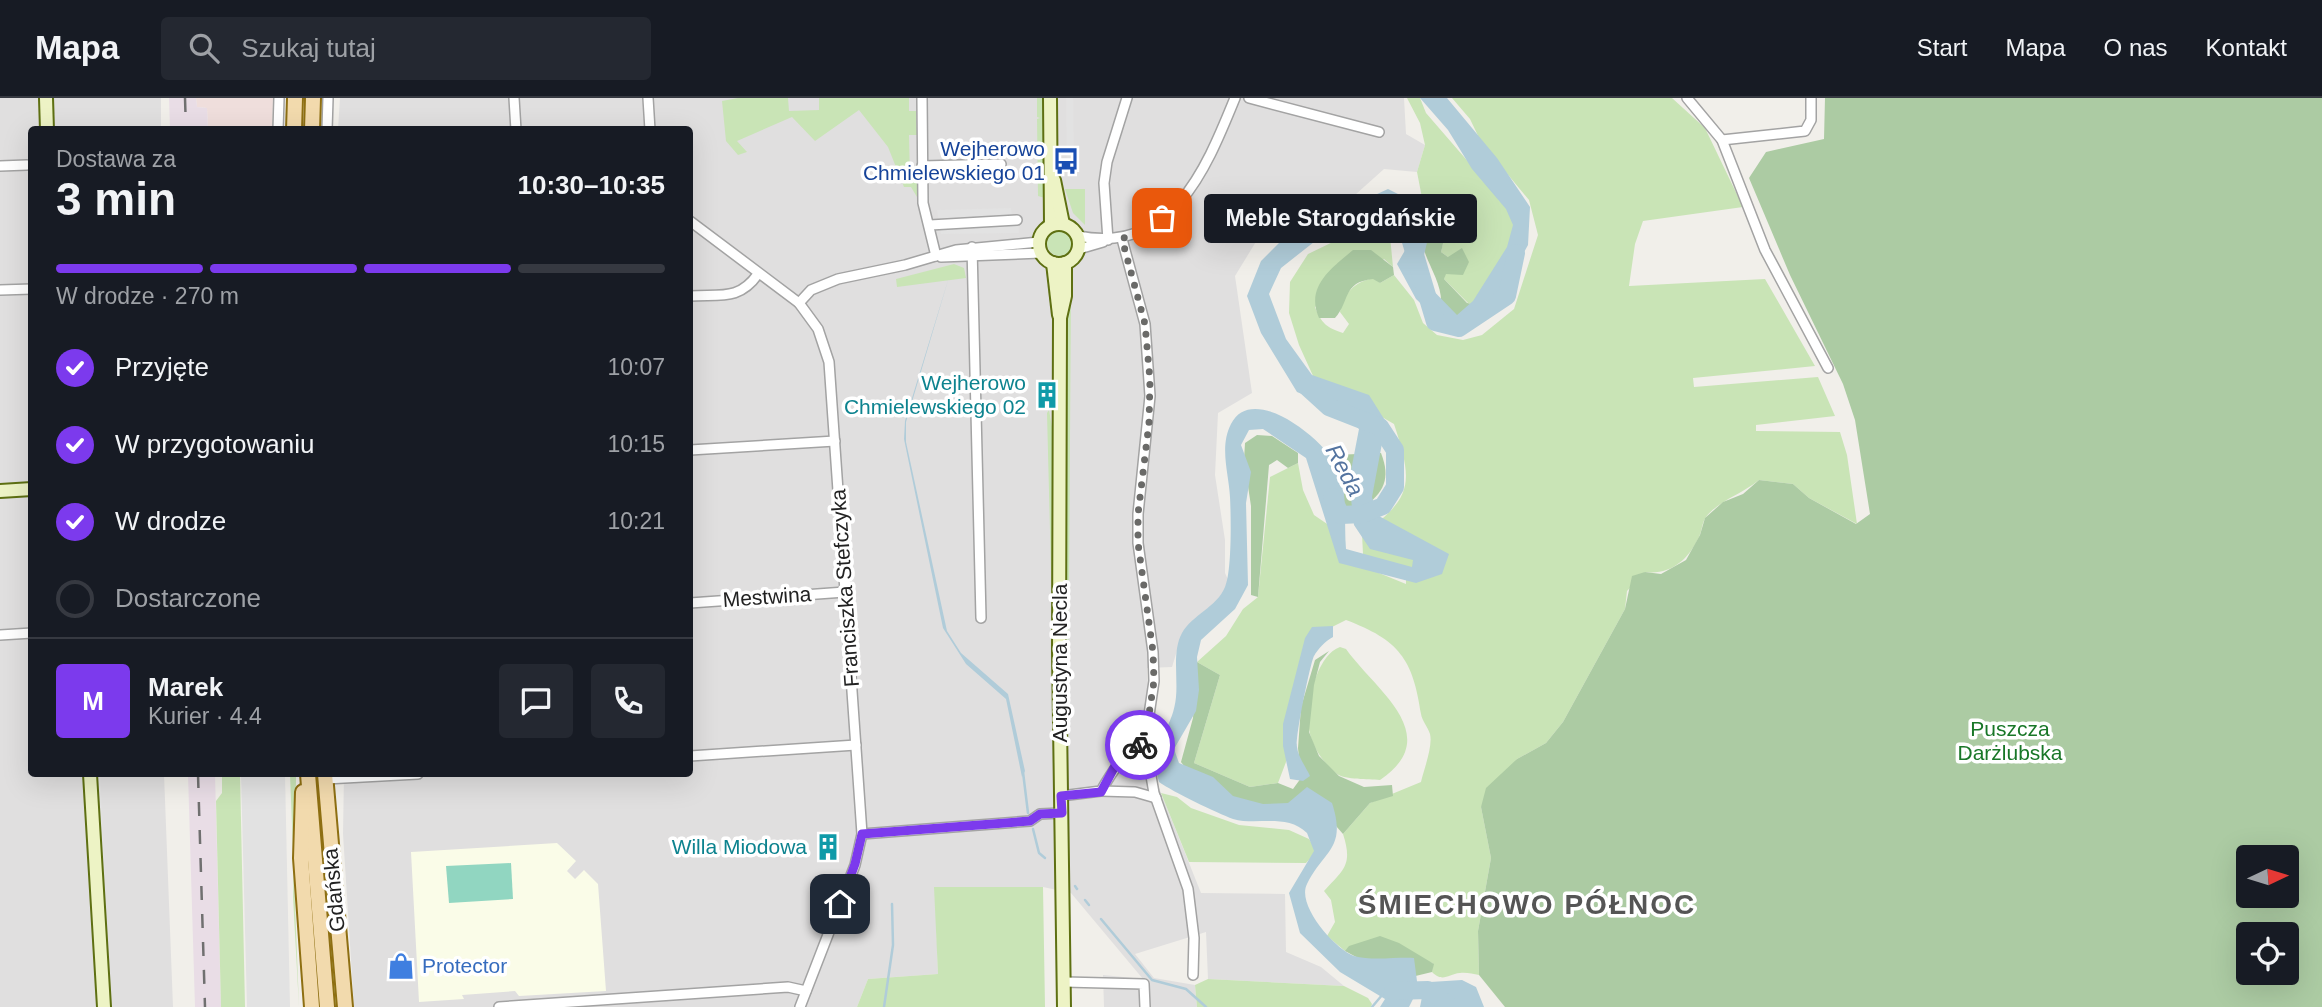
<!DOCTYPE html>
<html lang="pl">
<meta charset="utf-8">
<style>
:root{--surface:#171b24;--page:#242831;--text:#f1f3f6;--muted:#9ea1a6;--line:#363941;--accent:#7c3aed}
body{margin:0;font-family:Arial,sans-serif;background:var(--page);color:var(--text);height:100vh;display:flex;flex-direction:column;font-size:26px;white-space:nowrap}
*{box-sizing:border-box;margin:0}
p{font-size:23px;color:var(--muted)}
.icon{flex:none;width:38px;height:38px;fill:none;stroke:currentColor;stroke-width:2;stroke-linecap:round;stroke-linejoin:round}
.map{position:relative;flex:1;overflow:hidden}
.details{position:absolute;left:28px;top:28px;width:665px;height:651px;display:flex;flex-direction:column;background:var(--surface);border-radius:7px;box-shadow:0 7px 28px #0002}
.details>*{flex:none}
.needle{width:46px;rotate:86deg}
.tools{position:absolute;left:2236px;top:747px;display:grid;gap:14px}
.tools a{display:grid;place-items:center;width:63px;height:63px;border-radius:7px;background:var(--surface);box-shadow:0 7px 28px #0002;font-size:35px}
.pin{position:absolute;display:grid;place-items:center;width:60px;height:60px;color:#fff;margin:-30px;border-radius:14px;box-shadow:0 4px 10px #0006}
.courier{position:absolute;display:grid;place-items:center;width:70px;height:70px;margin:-35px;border:5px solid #7c3aed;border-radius:50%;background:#fff;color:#222;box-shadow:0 2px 9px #0007}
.bubble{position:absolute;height:49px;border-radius:7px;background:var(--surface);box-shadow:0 7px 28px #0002;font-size:23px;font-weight:700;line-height:49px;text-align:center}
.headline em{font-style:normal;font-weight:700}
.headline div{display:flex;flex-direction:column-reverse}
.headline{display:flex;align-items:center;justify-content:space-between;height:119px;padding:0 28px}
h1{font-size:46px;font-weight:700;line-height:52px}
.bar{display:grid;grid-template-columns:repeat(4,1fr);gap:10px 7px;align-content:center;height:84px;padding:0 28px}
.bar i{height:9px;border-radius:5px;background:var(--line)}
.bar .on{background:var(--accent)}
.bar p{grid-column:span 4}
.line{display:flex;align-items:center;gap:18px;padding:0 28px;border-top:2px solid var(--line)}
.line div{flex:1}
.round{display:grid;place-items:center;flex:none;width:74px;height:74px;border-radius:7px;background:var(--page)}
ol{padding:0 28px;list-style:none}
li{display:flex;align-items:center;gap:21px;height:77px}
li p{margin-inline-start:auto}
li .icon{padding:7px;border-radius:50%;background:var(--accent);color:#fff;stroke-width:4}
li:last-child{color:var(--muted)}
li i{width:38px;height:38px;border:4px solid var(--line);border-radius:50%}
header{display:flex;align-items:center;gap:42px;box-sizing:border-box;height:98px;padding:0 35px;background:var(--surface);border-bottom:2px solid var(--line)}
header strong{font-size:33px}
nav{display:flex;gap:38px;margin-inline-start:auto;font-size:24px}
.search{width:490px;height:63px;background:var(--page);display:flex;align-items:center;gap:18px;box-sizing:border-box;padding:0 24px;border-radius:7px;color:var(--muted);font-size:26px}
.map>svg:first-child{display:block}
</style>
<header>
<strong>Mapa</strong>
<div class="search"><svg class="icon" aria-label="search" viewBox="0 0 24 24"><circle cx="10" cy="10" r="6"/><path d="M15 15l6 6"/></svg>Szukaj tutaj</div>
<nav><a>Start</a><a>Mapa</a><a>O nas</a><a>Kontakt</a></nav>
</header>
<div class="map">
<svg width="2322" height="909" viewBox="0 0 2322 909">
<rect width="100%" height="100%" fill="#f1efea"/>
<g fill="#e0dfdf">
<path d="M0,0H161V31L32,32V676H164L173,909H0Z"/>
<path d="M340,0H1404L1406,36L1425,47L1417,74L1384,71L1355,97L1265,129L1235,178L1252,295L1218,315L1215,377L1225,442V475L1231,488L1179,546L1172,569L1147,570L1148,591L1141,636L1161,695L1201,795L1285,796L1286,854L1321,869L1344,888L1208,881L1206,834L1135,856L1154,880L1195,887L1197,909H1104L1103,877L1143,881L1071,795L1043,789H935L938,876L868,881L857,909H354L343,736L344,676H690V32H338Z"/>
</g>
<path fill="#efdedc" d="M196,0H273L272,31H208L207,10L197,9Z"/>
<g fill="#e9dde6">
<path d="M169,0H196L197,9L207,10L208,31H170Z"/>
<path d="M188,676H215L221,909H195Z"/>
</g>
<path fill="#fafce8" d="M557,745L576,763L567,773L575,781L584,772L598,786L606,893L519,898L515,893L462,897L464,901L419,904L411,754Z"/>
<g fill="#c9e4b6">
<path d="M738,0H788L789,13L819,12V0H909V13H916L917,37H909L910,81L917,82V99L911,89H904L888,49L859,12L815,43L792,19L737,43L747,54L738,57L726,43L722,3Z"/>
<path d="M1037,0H1044L1045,100L1038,98L1037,21L1040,20L1037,19Z"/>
<path d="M1407,0H1420L1426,15L1509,111L1519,134L1478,207L1468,205L1444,181L1448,159L1441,154C1447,130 1445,123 1424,110L1417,74L1425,47L1420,25Z"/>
<path d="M1452,0H1672L1705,30L1743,109L1643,123L1635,146L1629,188L1765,181L1815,268L1693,280L1694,289L1818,279L1835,318L1756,327V333L1840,334L1847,357L1857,426L1809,400L1793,386L1759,382C1742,396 1718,403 1706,419C1702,424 1702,433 1699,439C1688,462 1671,477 1645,474L1627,493L1625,511L1563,624L1546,645L1517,661L1481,709L1491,760L1478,833L1479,877C1473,876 1466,874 1460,875C1448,876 1443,885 1432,874L1433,865L1345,853L1327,838L1335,824L1331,802L1324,793C1344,771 1353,767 1343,736L1370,705L1421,684C1424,671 1433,648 1430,636C1428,629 1422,623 1421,616C1413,561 1399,542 1346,522L1318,536L1288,620L1286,664L1278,685L1250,689L1194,665L1220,577L1197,564L1226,538L1243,511L1258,499L1270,379L1298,365L1303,392L1314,417L1333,430L1342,460L1406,486V476L1363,456L1362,436C1414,400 1413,384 1394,326L1314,280L1299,247L1289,215L1290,184L1308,156L1368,127L1389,128L1393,169L1384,161L1315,209C1321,225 1327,230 1343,235L1349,226L1340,214C1344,195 1354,184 1374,180L1380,185L1394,177L1414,202L1423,225L1437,237L1463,242L1482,237L1514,211L1538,137L1529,102L1481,44L1470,21Z"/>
<path d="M1065,91H1085V127L1073,115Z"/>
<circle cx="1060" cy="145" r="13"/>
<path d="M954,166L964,170L966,180L897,189L896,181Z"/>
<path d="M1069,191L1071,195L1068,652L1065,565L1066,238Z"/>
<path d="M1049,312L1053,335V553L1047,315Z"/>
<path d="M1340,549L1346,551C1375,592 1446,637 1380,682C1368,681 1346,682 1337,676C1324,666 1314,651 1310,636C1304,612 1315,558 1340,549Z"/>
<path d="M222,676H240L245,909H221L216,703L222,695Z"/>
<path d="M290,676H296V684L293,799L299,909Z"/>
<path d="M320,693L340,909H332L316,695Z"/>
<path d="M1161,695L1177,699L1191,710L1239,727L1289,732L1309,741L1317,753L1306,765L1189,764Z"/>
<path d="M934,789H1043L1045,909H857L868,881L938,876Z"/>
<path d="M1208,881L1344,888L1368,900L1372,906L1371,909H1197L1195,887Z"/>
</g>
<g fill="#accba3" fill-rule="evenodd">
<path d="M1825,0H2322V909H1505L1479,877L1478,833L1491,760L1481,709L1486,690L1517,661L1546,645L1563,624L1625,511L1632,478L1645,474L1661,476L1686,462L1700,437L1705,420L1723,404L1743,396L1759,382L1793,386L1809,400L1856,426L1870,416L1855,322L1843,286L1790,177L1749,80L1766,54L1824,41ZM2249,760H2287V798H2249ZM2249,836H2287V875H2249Z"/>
<path d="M1428,113C1446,123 1446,136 1441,154L1448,159L1462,150L1469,164L1463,177L1446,176L1444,181L1467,205L1478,207L1463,218H1450L1441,207C1444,175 1405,145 1428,113Z"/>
<path d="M1353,152H1371L1393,169L1394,177L1380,185L1373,181C1342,184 1350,204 1335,220H1319C1305,188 1332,170 1353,152Z"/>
<path d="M1257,337L1272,338L1298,355V365L1288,370L1277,362L1269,367L1258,499L1251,497V408L1244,362L1245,345Z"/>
<path d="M1381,355C1391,381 1384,394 1363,410L1333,408L1322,368L1334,357Z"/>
<path d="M1329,553L1320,564L1314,587L1309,634L1319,658L1339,678L1364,689L1392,687L1393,698L1370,705L1343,736L1336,728C1288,717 1210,706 1181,664L1193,620L1197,564L1220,577L1194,665L1250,689L1278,685L1293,691L1301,680L1298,650L1301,609L1315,562Z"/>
<path d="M1380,838L1399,845L1434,866L1432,874L1399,882L1345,853L1349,848Z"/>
</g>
<path fill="#91d6c1" d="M511,765L513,801L449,805L446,768Z"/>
<g fill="#e2e2e2">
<path d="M1066,0H1073L1074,64L1067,62Z"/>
<path d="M1011,110L1012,119H1018L1019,135L941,136L937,112Z"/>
<path d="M96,676L100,677L105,777H101Z"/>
<path d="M241,676H285L290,909H247Z"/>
</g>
<g fill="#b0ccd9">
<path d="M1420,0H1447L1497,60L1530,109L1528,147L1505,189L1475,228L1449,232L1416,201L1397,166L1414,137L1391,114L1314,144L1281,170L1269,196L1286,241L1312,277L1369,297L1386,324L1372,399L1377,417L1449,456L1442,476L1416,485L1339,465L1306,360L1263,331L1249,332L1241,347L1251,374L1246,405L1248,487L1235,511L1201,542L1197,559L1199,592L1196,613L1174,651L1179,665L1213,679L1233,698L1263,706L1288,705L1307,689L1332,705C1347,751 1324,752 1307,786C1296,807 1335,851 1354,858C1371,863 1396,859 1414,860L1418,891L1409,909H1380L1385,901L1340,874L1300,835L1289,795L1314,753L1307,735C1286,715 1257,728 1233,721C1217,715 1173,694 1159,684C1148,646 1173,633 1176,599C1178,579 1172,553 1182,535C1192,517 1217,509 1225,489C1232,473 1231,418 1230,399C1229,376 1219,349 1231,326C1253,281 1334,348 1341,377C1347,400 1344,428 1346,451L1412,469L1413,462L1370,451L1354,427L1349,383L1359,331L1340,312L1297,294L1261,235L1247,198L1261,163L1286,138L1388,91L1414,104L1430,132L1419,178L1457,217L1473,203L1507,149L1513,127L1506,111L1472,71L1448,32Z"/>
<path d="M949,179L906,324V344L947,533L961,555L1008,596L1025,673L1022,679L1006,601L966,566L943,530L904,341L905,323Z"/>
<path d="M1333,528V539C1325,543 1318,551 1314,558C1310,566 1295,640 1297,649C1298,659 1306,669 1310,678L1303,683L1290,681L1283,648V626L1305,540L1312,529Z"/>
<path d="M1462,882L1476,889L1484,909H1461L1450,898L1440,900L1438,909H1420L1423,894L1430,884Z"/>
</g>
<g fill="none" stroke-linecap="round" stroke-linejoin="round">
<g stroke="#b0ccd9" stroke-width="2.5">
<path d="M1023,674L1028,715"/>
<path d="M1033,731L1039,755L1045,760"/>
<path d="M1075,788L1077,791"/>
<path d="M1085,802L1089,807"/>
<path d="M1101,821L1152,882L1186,891L1206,909"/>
<path d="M884,909L893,847L892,806"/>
<path d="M1372,909L1383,896"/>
</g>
<g stroke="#b0ccd9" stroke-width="18">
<path d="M1401,110L1435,224L1459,230L1507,198L1516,155"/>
<path d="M1307,289L1329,309L1380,329L1395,352V389L1383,408L1363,416L1341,417L1332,399"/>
<path d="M1393,893L1428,892L1452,909"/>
</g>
<defs>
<g id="street">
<path d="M514,0L516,32"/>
<path d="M648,0L650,32"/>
<path d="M922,0L923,105L936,158"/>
<path d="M1249,0L1379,34"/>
<path d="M1687,0L1722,42L1765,152L1828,270"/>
<path d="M278,32L279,0"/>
<path d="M327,32L328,0"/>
<path d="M1722,42L1805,33L1811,22V0"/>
<path d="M0,68L27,67"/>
<path d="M922,68L1001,66"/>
<path d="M690,123L799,205L818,231L829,264L862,736L855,767L800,909"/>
<path d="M930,127L1017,122"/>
<path d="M1078,138C1172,157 1206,71 1235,0"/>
<path d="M1122,141L1145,226L1150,298L1138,416V445L1153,554L1154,583L1145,644L1154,695L1188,791L1194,840L1193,877"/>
<path d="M1108,142L1104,85L1107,64L1127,0"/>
<path d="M972,149L981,520"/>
<path d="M1079,151L1103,144"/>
<path d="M941,159L1041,155"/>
<path d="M0,192L32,191"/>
<path d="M690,198C720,196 739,203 758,176"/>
<path d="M799,205L811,192L838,181L905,167L956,152L1039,144"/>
<path d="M690,352L835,343"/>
<path d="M690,505L845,494"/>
<path d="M0,537L32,535"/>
<path d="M690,658L856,647"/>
<path d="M326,681L418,676"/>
<path d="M1101,693L1135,694L1156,700"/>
<path d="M1061,698L1101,693C1113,672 1123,656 1145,644"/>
<path d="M862,736L1030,723L1040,716L1061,715"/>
<path d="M1065,884L1144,886L1145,909"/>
<path d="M499,909L788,889L806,893"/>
</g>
<g id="secondary">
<path d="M46,0L47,32"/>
<path d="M1050,0L1051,127"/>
<path d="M1054,82L1063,126"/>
<circle cx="1059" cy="146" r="20"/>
<path d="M1053,165L1059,217"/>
<path d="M0,393L32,391"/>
<path d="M90,676L104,909"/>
<path d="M1064,909L1059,554L1060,220L1065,198V165"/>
</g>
<g id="primary">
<path d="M294,32L295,0"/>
<path d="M312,32L313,0"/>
<path d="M308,676L327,909"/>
<path d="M325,676L345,909"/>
<path d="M303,694L301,760L312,909"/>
</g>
</defs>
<use href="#street" stroke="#a3a3a3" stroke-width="12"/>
<use href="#secondary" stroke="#5e7012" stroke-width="16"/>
<use href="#primary" stroke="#8e6f12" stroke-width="18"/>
<use href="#street" stroke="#fff" stroke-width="9"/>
<use href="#secondary" stroke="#edf3c5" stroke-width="12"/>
<use href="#primary" stroke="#f2daad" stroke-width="14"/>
<g stroke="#707070" stroke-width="2.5" stroke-dasharray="14 14" stroke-linecap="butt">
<path d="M185,0L186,32"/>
<path d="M198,676L205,909"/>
</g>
</g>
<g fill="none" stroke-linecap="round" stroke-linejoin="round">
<path stroke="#6a6a68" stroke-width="7" stroke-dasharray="0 12.6" d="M1140,647L1145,643L1154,583L1153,554L1138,445V416L1149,325L1150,282L1145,226L1122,141L1162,120"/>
<path stroke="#7c3aed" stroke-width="9" d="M840,806L855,766L862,736L1030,723L1040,716L1062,715L1061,698L1101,694L1115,668L1140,647"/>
</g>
<defs>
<symbol id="bus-bare" viewBox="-9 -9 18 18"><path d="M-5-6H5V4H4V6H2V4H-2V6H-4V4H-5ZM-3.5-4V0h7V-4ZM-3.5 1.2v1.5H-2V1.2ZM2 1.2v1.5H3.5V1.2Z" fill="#1a4fb4" stroke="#fff" stroke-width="2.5" paint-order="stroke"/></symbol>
<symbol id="building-bare" viewBox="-9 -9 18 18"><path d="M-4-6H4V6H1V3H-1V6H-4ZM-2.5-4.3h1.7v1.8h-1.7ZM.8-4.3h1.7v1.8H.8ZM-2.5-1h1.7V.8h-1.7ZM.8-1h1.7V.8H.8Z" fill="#0f9aa8" stroke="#fff" stroke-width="2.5" paint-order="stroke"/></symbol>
<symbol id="shop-bare" viewBox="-9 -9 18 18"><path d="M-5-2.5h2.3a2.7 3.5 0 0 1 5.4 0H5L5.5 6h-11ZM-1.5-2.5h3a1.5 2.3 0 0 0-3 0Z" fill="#3f7fe0" stroke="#fff" stroke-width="2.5" paint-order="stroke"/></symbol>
</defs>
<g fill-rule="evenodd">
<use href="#bus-bare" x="1047" y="44" width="38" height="38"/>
<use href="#building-bare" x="1028" y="278" width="38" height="38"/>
<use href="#building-bare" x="809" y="730" width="38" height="38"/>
<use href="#shop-bare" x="382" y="849" width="38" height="38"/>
</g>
<g text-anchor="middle" stroke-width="7" stroke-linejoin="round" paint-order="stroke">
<g font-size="21" fill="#164399" stroke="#fff" text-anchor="end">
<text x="1045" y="58">Wejherowo<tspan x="1045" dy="24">Chmielewskiego 01</tspan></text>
</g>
<g font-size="21" fill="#0d838f" stroke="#fff" text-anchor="end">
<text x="1026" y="292">Wejherowo<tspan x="1026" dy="24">Chmielewskiego 02</tspan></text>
<text x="807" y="756">Willa Miodowa</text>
</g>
<g font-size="21" fill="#222" stroke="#fff">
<text transform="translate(845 490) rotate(-94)" y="7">Franciszka Stefczyka</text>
<text transform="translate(767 499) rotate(-4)" y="7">Mestwina</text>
<text transform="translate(1060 565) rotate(-90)" y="7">Augustyna Necla</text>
<text transform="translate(334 792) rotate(-95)" y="7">Gdańska</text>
</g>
<g font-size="21" fill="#197728" stroke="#fff">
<text x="2010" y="638">Puszcza<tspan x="2010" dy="24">Darżlubska</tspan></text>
</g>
<g font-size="21" fill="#366cbe" stroke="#fff" text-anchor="start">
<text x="422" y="875">Protector</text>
</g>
<g font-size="23" font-style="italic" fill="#5474a0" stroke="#fff">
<text transform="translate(1345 372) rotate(62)" y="8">Reda</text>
</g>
<g font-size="28" font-weight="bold" letter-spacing="2" fill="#555" stroke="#fff">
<text x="1527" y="816">ŚMIECHOWO PÓŁNOC</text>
</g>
</g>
</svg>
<div class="tools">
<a><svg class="needle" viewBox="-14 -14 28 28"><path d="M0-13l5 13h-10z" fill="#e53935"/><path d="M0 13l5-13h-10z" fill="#9ea1a6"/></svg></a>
<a><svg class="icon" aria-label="locate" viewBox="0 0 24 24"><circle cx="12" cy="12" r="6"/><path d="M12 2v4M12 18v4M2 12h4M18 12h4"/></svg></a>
</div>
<div class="pin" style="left:1162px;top:120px;background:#ea580c"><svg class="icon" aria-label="bag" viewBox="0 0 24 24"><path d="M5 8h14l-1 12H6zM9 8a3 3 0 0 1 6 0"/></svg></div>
<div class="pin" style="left:840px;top:806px;background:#1f2937"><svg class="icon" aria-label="home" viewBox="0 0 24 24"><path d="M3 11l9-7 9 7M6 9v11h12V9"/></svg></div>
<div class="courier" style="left:1140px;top:647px"><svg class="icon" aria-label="bike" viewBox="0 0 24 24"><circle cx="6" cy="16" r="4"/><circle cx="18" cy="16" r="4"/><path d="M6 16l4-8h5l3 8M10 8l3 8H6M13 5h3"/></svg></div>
<div class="bubble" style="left:1204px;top:96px;width:273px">Meble Starogdańskie</div>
<section class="details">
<div class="headline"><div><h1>3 min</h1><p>Dostawa za</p></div><em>10:30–10:35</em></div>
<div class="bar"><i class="on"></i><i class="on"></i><i class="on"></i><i></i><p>W drodze · 270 m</p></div>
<ol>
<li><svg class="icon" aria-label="check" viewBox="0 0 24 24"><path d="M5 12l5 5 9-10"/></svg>Przyjęte<p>10:07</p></li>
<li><svg class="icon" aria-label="check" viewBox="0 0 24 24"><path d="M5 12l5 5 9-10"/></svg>W przygotowaniu<p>10:15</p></li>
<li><svg class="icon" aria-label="check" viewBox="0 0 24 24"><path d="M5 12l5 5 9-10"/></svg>W drodze<p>10:21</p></li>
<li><i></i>Dostarczone</li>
</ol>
<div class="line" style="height:126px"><b class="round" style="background:var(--accent);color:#fff">M</b><div><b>Marek</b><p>Kurier · 4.4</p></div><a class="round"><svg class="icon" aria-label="chat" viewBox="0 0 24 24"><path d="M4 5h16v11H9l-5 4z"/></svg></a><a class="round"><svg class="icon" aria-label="phone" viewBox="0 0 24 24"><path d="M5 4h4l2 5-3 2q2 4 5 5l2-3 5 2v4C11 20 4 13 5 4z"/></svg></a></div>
</section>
</div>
